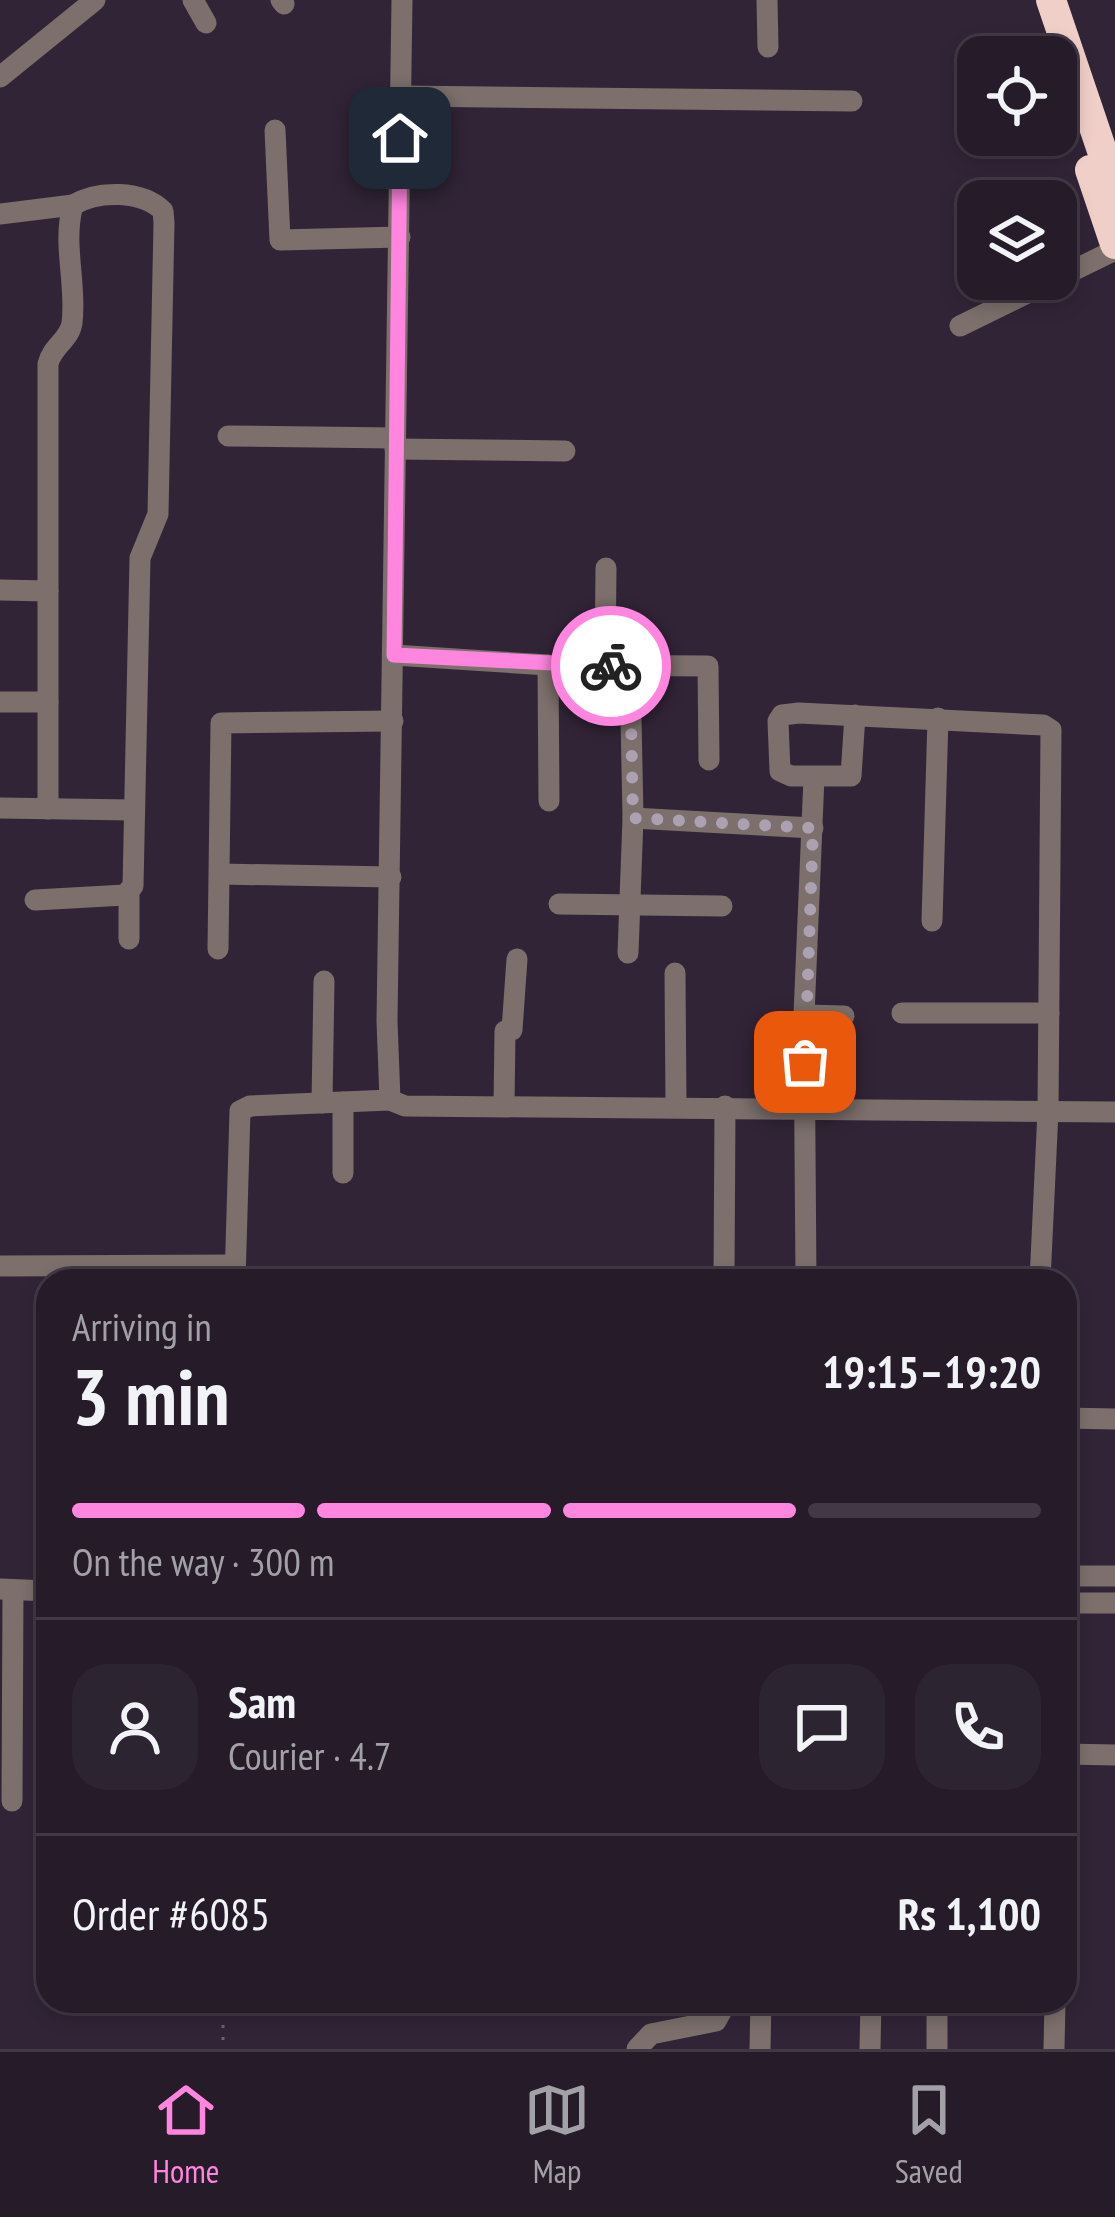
<!DOCTYPE html>
<meta charset="utf-8">
<style>
:root{--surface:#251b29;--page:#2d2431;--text:#f1f3f6;--muted:#a3a1a8;--line:#423946;--accent:#ff85df}
body{margin:0;font-family:"PT Sans Narrow",sans-serif;background:var(--page);color:var(--text);height:100vh;display:flex;flex-direction:column;font-size:45px;white-space:nowrap}
*{box-sizing:border-box;margin:0}
p{font-size:39px;color:var(--muted)}
.icon{flex:none;width:66px;height:66px;fill:none;stroke:currentColor;stroke-width:2;stroke-linecap:round;stroke-linejoin:round}
.map{position:relative;flex:1;overflow:hidden}
.details{position:absolute;left:36px;top:1269px;width:1041px;height:744px;display:flex;flex-direction:column;background:var(--surface);border-radius:36px;box-shadow:0 6px 18px #0003,0 0 0 3px var(--line)}
.details>*{flex:none}
.fabs{position:absolute;left:957px;top:36px;display:grid;gap:24px}
.fabs a{display:grid;place-items:center;width:120px;height:120px;border-radius:24px;background:var(--surface);box-shadow:0 6px 18px #0003,0 0 0 3px var(--line);font-size:60px}
.pin{position:absolute;display:grid;place-items:center;width:102px;height:102px;color:#fff;margin:-51px;border-radius:24px;box-shadow:0 6px 18px #0006}
.courier{position:absolute;display:grid;place-items:center;width:120px;height:120px;margin:-60px;border:9px solid #ff85df;border-radius:50%;background:#fff;color:#222;box-shadow:0 3px 15px #0007}
.head em{font-style:normal;font-weight:600}
.head div{display:flex;flex-direction:column-reverse}
.head{display:flex;align-items:center;justify-content:space-between;height:204px;padding:0 36px}
h1{font-size:78px;font-weight:600;line-height:90px}
.bar{display:grid;grid-template-columns:repeat(4,1fr);gap:18px 12px;align-content:center;height:144px;padding:0 36px}
.bar i{height:15px;border-radius:9px;background:var(--line)}
.bar .current{background:var(--accent)}
.bar p{grid-column:span 4}
.line{display:flex;align-items:center;gap:30px;padding:0 36px;border-top:3px solid var(--line)}
.line div{flex:1}
.round{display:grid;place-items:center;flex:none;width:126px;height:126px;border-radius:36px;background:var(--page)}
.tab-bar{display:flex;justify-content:space-around;align-items:center;height:168px;border-top:3px solid var(--line);background:var(--surface);font-size:33px;color:var(--muted)}
.tab-bar a{display:grid;justify-items:center;gap:6px}
.tab-bar .current{color:var(--accent)}
.map>svg:first-child{display:block}
</style>
<div class="map">
<svg width="1115" height="2049" viewBox="0 0 1115 2049">
<rect width="100%" height="100%" fill="#312437"/>
<g fill="none" stroke-linecap="round" stroke-linejoin="round">
<path stroke="#6c6071" stroke-width="3" stroke-dasharray="3 9" stroke-linecap="butt" d="M223,2001V2049"/>
<g stroke="#7c6f6c" stroke-width="21">
<path d="M193,0L206,23"/>
<path d="M281,0L284,4"/>
<path d="M402,0L387,1021L390,1100L405,1106L1115,1112"/>
<path d="M767,0L768,47"/>
<path d="M0,77L95,0"/>
<path d="M401,96L852,101"/>
<path d="M275,130L280,240L400,237"/>
<path d="M0,214L73,205"/>
<path d="M960,326L1115,250"/>
<path d="M228,436L395,438"/>
<path d="M395,449L565,451"/>
<path d="M0,590L48,591V364C52,346 69,341 72,323C77,284 62,244 73,205C98,190 142,190 163,211L164,223L158,514L140,558L133,886L125,895L35,900"/>
<path d="M48,591V809"/>
<path d="M394,655L548,665L708,666L709,760"/>
<path d="M548,665L549,801"/>
<path d="M605,666L606,568"/>
<path d="M0,702H48"/>
<path d="M855,715L851,776H791L780,771L778,721L782,715L799,713L1043,725L1051,730L1048,1111L1040,1281"/>
<path d="M0,808L132,810"/>
<path d="M633,818L813,828"/>
<path d="M220,874L391,877"/>
<path d="M129,894V939"/>
<path d="M559,904L722,906"/>
<path d="M932,921L938,718"/>
<path d="M218,949L221,723L393,721"/>
<path d="M628,953L633,818L630,667"/>
<path d="M675,973L676,1106"/>
<path d="M902,1013H1049"/>
<path d="M804,1015L844,1016"/>
<path d="M343,1102V1173"/>
<path d="M322,1103L324,981"/>
<path d="M504,1106L505,1031L512,1030L517,959"/>
<path d="M0,1266L235,1265"/>
<path d="M235,1281L240,1111L250,1106L390,1100"/>
<path d="M724,1281L725,1106"/>
<path d="M806,1281L804,1015L814,777"/>
<path d="M1065,1418L1115,1419"/>
<path d="M1065,1576H1115"/>
<path d="M1,1589L48,1591"/>
<path d="M1065,1603H1115"/>
<path d="M1065,1754L1115,1755"/>
<path d="M12,1801L13,1590"/>
<path d="M637,2049L651,2034L716,2021L727,2001"/>
<path d="M760,2049L761,2001"/>
<path d="M870,2049L871,2001"/>
<path d="M937,2049V2001"/>
<path d="M1054,2049L1055,2001"/>
</g>
<g stroke="#f0cfc8" stroke-width="30">
<path d="M1051,0L1115,189"/>
<path d="M1090,170L1115,244"/>
</g>
</g>
<g fill="none" stroke-linecap="round" stroke-linejoin="round">
<path stroke="#aca1b1" stroke-width="12" stroke-dasharray="0 21.6" d="M611,666L630,667L633,818L813,828L805,1062"/>
<path stroke="#ff85df" stroke-width="15" d="M400,138L394,655L611,666"/>
</g>
</svg>
<div class="fabs">
<a><svg class="icon" aria-label="locate" viewBox="0 0 24 24"><circle cx="12" cy="12" r="6"/><path d="M12 2v4M12 18v4M2 12h4M18 12h4"/></svg></a>
<a><svg class="icon" aria-label="layers" viewBox="0 0 24 24"><path d="M12 4l9 5-9 5-9-5zM3 14l9 5 9-5"/></svg></a>
</div>
<div class="pin" style="left:805px;top:1062px;background:#ea580c"><svg class="icon" aria-label="bag" viewBox="0 0 24 24"><path d="M5 8h14l-1 12H6zM9 8a3 3 0 0 1 6 0"/></svg></div>
<div class="pin" style="left:400px;top:138px;background:#1f2937"><svg class="icon" aria-label="home" viewBox="0 0 24 24"><path d="M3 11l9-7 9 7M6 9v11h12V9"/></svg></div>
<div class="courier" style="left:611px;top:666px"><svg class="icon" aria-label="bike" viewBox="0 0 24 24"><circle cx="6" cy="16" r="4"/><circle cx="18" cy="16" r="4"/><path d="M6 16l4-8h5l3 8M10 8l3 8H6M13 5h3"/></svg></div>
<section class="details">
<div class="head"><div><h1>3 min</h1><p>Arriving in</p></div><em>19:15–19:20</em></div>
<div class="bar"><i class="current"></i><i class="current"></i><i class="current"></i><i></i><p>On the way · 300 m</p></div>
<div class="line" style="height:216px"><a class="round"><svg class="icon" aria-label="person" viewBox="0 0 24 24"><circle cx="12" cy="8" r="4"/><path d="M4 21q1-7 8-7t8 7"/></svg></a><div><b>Sam</b><p>Courier · 4.7</p></div><a class="round"><svg class="icon" aria-label="chat" viewBox="0 0 24 24"><path d="M4 5h16v11H9l-5 4z"/></svg></a><a class="round"><svg class="icon" aria-label="phone" viewBox="0 0 24 24"><path d="M5 4h4l2 5-3 2q2 4 5 5l2-3 5 2v4C11 20 4 13 5 4z"/></svg></a></div>
<div class="line" style="height:156px"><div>Order #6085</div><b>Rs 1,100</b></div>
</section>
</div>
<nav class="tab-bar">
<a class="current"><svg class="icon" aria-label="home" viewBox="0 0 24 24"><path d="M3 11l9-7 9 7M6 9v11h12V9"/></svg>Home</a>
<a><svg class="icon" aria-label="map" viewBox="0 0 24 24"><path d="M3 6l6-2 6 2 6-2v14l-6 2-6-2-6 2zM9 4v14M15 6v14"/></svg>Map</a>
<a><svg class="icon" aria-label="saved" viewBox="0 0 24 24"><path d="M7 4h10v16l-5-4-5 4z"/></svg>Saved</a>
</nav>
